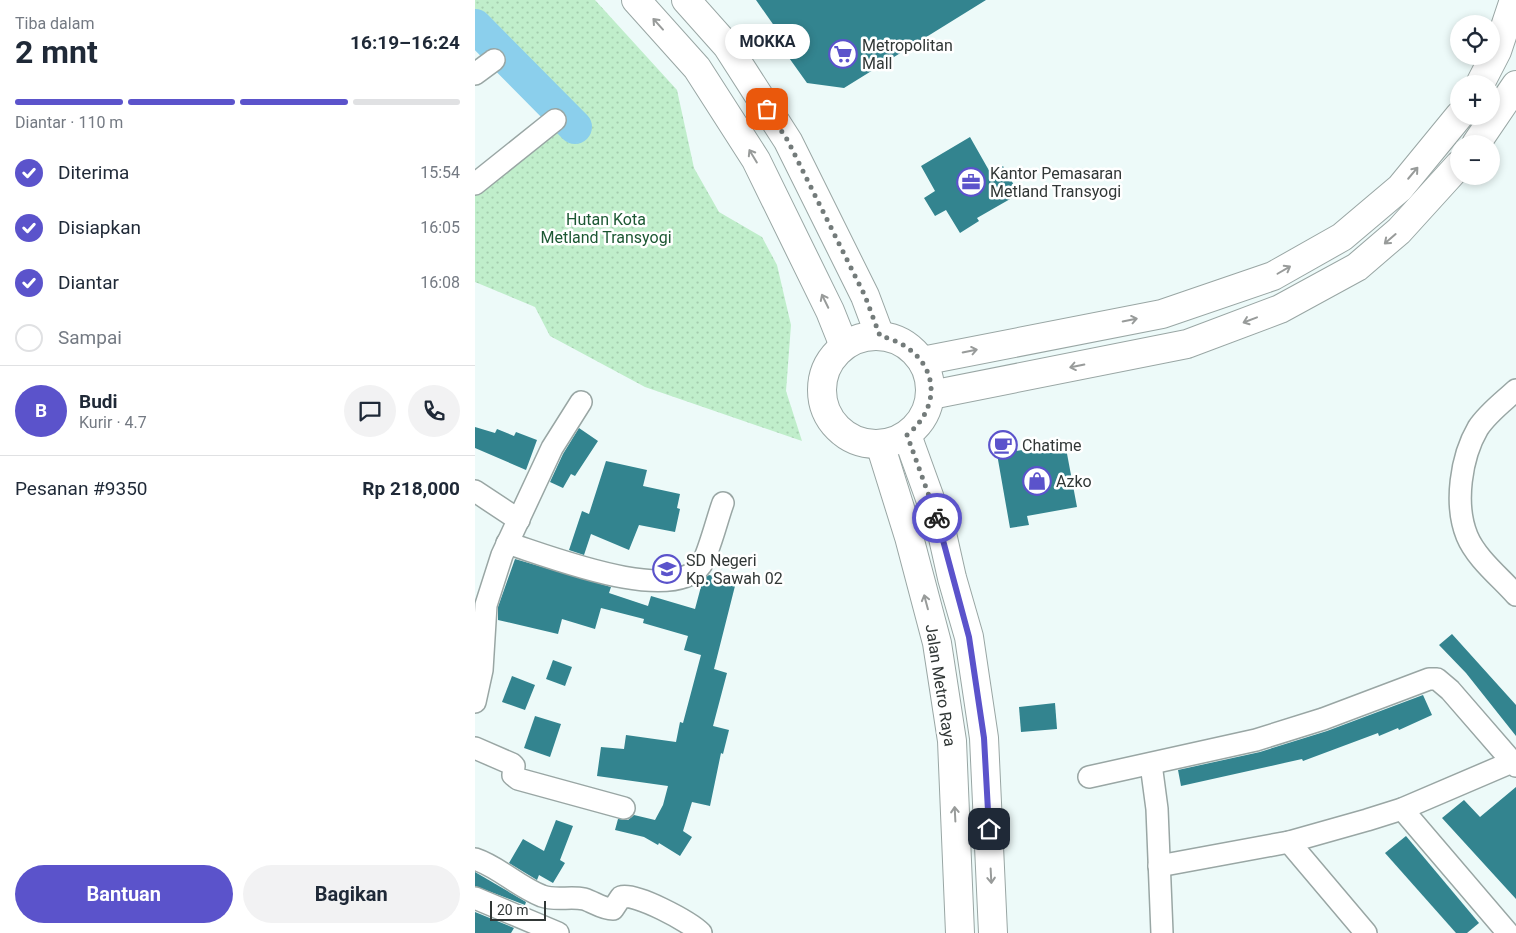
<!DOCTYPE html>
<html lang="id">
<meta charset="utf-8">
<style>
:root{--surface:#fff;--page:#f2f2f3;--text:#1f2937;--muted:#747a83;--line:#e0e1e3;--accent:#5b53cb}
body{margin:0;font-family:Roboto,sans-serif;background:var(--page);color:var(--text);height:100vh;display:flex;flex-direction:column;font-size:19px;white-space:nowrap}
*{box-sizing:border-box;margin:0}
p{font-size:16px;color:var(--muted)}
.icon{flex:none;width:28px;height:28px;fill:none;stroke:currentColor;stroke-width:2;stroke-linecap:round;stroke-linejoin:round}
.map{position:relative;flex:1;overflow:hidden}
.sheet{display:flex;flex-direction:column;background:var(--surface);width:475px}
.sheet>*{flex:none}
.buttons{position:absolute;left:975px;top:15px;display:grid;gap:10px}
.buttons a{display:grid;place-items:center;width:50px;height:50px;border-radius:50%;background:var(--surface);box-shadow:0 2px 8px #0003;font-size:25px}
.scale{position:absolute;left:15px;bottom:12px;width:56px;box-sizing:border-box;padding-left:5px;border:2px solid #313736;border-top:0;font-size:14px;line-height:18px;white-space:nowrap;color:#313736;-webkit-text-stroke:4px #fff;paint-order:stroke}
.pin{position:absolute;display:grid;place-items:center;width:42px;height:42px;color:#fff;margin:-21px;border-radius:10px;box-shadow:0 2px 8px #0006}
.courier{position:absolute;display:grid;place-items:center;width:50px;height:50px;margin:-25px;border:4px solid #5b53cb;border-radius:50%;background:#fff;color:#222;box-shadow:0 1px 6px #0007}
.bubble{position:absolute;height:35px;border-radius:18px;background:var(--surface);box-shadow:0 2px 8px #0003;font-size:16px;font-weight:700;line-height:35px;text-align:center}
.head em{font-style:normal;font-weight:700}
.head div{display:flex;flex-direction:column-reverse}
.head{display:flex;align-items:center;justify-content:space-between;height:85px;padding:0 15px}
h1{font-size:32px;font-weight:700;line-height:38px}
.bar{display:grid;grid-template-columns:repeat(4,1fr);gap:8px 5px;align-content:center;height:60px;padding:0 15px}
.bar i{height:6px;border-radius:4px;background:var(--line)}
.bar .current{background:var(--accent)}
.bar p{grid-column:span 4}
.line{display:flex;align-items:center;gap:12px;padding:0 15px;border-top:1px solid var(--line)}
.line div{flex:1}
.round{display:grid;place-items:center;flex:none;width:52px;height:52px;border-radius:26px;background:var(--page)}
ol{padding:0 15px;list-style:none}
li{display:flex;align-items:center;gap:15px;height:55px}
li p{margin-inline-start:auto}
li .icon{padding:5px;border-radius:50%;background:var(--accent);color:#fff;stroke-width:4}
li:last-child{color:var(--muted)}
li i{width:28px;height:28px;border:2px solid var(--line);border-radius:50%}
.button{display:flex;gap:10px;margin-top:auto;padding:10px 15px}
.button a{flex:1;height:58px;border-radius:30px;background:var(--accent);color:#fff;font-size:20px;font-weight:700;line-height:58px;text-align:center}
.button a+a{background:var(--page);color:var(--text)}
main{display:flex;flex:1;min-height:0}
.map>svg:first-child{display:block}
</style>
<main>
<section class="sheet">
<div class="head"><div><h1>2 mnt</h1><p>Tiba dalam</p></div><em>16:19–16:24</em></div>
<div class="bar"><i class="current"></i><i class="current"></i><i class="current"></i><i></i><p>Diantar · 110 m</p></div>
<ol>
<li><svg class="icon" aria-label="check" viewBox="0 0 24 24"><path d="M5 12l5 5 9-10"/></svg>Diterima<p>15:54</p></li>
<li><svg class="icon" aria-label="check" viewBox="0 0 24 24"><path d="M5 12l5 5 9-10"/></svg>Disiapkan<p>16:05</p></li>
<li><svg class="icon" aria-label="check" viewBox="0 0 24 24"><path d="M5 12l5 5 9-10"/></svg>Diantar<p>16:08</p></li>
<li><i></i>Sampai</li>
</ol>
<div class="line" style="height:90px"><b class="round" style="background:var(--accent);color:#fff">B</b><div><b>Budi</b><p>Kurir · 4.7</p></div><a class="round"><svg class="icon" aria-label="chat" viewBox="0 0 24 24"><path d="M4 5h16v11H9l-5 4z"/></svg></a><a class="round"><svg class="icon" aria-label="phone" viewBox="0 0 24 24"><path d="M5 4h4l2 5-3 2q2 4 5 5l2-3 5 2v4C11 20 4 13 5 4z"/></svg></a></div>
<div class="line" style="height:65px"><div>Pesanan #9350</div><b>Rp 218,000</b></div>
<div class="button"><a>Bantuan</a><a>Bagikan</a></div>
</section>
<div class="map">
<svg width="1041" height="933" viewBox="0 0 1041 933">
<defs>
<pattern id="park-dots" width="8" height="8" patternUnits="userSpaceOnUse" patternTransform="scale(1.25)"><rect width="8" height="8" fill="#c0eecb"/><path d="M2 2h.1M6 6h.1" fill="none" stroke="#a5cdaf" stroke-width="1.8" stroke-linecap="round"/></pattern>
</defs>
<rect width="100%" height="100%" fill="#edfaf9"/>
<path fill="url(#park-dots)" d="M0,0H120L202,90L219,168L244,212L287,237L302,265L316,325L311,391L327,441L170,387L75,336L60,307L0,282V193L106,112L0,16Z"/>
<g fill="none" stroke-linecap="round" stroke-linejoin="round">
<path stroke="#8bcfec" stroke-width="34" d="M0,26L100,127"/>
</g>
<g fill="#33848f">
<path d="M281,0H511L369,88L332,83L302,41L307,37Z"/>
<path d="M495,137L516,174L528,166L544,194L502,218L504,221L485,233L471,210L460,216L449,198L460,191L446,166Z"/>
<path d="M0,427L20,433L22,429L39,436L41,432L62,440L51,470L0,448Z"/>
<path d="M104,428L123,441L100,476L96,474L88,488L75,482L88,454Z"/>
<path d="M590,443L602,507L552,516L554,525L535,528L522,454Z"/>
<path d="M131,461L172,470L168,486L205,494L202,508L205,509L200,532L164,525L154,550L116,534L109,555L94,550L107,511L114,514Z"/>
<path d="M40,559L136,587L134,593L173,606L176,596L220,609L228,579L234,575L261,582L239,669L252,673L238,726L254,730L248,754L246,753L235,806L217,802L208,831L217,837L205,856L184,843L183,845L169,837L140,830L143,819L153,820L159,815L180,820L188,805L193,786L122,776L126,747L149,749L151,735L201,742L205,722L208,723L226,655L209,650L213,636L168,623L169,619L126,608L120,629L87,619L83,634L23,620V607Z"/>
<path d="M977,634L1041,705V736L991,673L964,645Z"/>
<path d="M78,660L97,667L90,686L71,679Z"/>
<path d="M37,676L60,685L50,710L27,702Z"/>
<path d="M948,695L957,715L924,730L923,728L904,736L903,733L828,761L827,759L706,786L703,770L785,752L852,731Z"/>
<path d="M580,703L582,729L546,732L544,707Z"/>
<path d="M60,716L86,724L75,757L49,748Z"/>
<path d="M1041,787V899L967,818L989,800L1005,817Z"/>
<path d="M81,820L98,826L85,860L90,863L78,883L64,875L62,880L34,863L48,839L69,851Z"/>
<path d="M931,836L1004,923L992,933H981L910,853Z"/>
<path d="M0,872L51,902L50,905L0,886Z"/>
<path d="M0,912L39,928L36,933H0Z"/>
</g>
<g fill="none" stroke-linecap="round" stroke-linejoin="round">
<defs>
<g id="street">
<path d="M0,74L19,60"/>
<path d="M0,184L80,120"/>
<path d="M1041,390C1028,402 1013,413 1003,428C986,457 979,504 992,536C1001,558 1025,577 1041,595"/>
<path d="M0,491L44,520"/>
<path d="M32,543C71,555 197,606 226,565C233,556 243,516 248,503"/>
<path d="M0,702L7,670L11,605L27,555L77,448L106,402"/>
<path d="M0,748L37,764L39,766L38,775L43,779L149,808"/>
<path d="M676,764L682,809L687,933"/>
<path d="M614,777L781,740L848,719L954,679H962L975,690L1041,766"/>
<path d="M927,809L1033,933"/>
<path d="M814,842L891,933"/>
<path d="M0,859C24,867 42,886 67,896C81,901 95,896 109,899C119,902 127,909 138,909L146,897C160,892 215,922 226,933"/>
<path d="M684,866L814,842L892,820L927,809L1037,762"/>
<path d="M0,898L83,933"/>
</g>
<g id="secondary">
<path d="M1005,84L1022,51L1039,0"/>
<path d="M1001,144L1041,85"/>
<path d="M447,361L687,314L798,276L867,237L925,188L984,116"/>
<path d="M456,395L712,344L805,309L882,267L924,231L984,165"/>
</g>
<g id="primary">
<path d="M161,0L222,68L281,160L355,311L369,346"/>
<path d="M211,0L252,46L313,141L390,296L405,336"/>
<circle cx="401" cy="390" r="54"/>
<path d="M432,435L466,529L477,578L494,637L509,738L518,933"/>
<path d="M405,444L434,537L462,643L477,741L485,933"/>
</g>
</defs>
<use href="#street" stroke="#99a6a4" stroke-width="24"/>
<use href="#secondary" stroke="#99a6a4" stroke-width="30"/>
<use href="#primary" stroke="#99a6a4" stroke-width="30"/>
<use href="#street" stroke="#fff" stroke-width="21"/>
<use href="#secondary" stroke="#fff" stroke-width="28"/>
<use href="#primary" stroke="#fff" stroke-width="28"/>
</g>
<defs><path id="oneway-shaft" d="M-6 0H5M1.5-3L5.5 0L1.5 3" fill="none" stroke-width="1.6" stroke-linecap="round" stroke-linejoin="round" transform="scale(1.25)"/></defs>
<g stroke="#989b9a">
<use href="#oneway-shaft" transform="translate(183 24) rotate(-132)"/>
<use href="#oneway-shaft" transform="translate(278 156) rotate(-121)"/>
<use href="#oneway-shaft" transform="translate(938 173) rotate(-50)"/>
<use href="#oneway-shaft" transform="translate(915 239) rotate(139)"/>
<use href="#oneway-shaft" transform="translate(809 270) rotate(-30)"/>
<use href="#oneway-shaft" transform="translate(350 301) rotate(-116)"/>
<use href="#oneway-shaft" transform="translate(655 320) rotate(-11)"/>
<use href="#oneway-shaft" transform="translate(775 320) rotate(159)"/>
<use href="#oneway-shaft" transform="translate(495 351) rotate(-11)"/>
<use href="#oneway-shaft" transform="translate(602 366) rotate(169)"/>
<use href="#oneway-shaft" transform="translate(451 602) rotate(-105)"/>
<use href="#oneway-shaft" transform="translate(480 814) rotate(-93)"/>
<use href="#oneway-shaft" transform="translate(516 876) rotate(87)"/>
</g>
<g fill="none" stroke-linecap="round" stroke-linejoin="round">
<path stroke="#737b7a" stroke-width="5" stroke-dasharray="0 9" d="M292,109L313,141L390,296L405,336C457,348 475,399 432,435L462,518"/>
<path stroke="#5b53cb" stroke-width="6" d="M462,518L494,637L509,738L514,829"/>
</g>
<defs>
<symbol id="supermarket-ring" viewBox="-11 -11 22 22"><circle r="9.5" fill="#fff" stroke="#5b53cb" stroke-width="1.5"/><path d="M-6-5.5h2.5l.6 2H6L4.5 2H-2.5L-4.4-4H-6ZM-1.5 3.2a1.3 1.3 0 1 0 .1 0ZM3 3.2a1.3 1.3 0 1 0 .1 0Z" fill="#5b53cb"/></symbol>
<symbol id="office-ring" viewBox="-11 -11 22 22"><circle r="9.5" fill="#fff" stroke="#5b53cb" stroke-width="1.5"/><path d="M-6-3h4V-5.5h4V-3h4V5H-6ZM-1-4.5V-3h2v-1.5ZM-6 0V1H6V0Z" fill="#5b53cb"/></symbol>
<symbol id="cafe-ring" viewBox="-11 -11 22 22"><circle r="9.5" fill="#fff" stroke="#5b53cb" stroke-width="1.5"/><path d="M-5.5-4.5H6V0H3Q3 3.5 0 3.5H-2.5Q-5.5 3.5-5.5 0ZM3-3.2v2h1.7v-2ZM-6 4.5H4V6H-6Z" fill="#5b53cb"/></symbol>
<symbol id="shop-ring" viewBox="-11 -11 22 22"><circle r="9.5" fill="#fff" stroke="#5b53cb" stroke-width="1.5"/><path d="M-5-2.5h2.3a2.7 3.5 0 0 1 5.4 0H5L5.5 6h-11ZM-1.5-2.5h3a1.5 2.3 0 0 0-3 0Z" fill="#5b53cb"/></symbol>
<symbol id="school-ring" viewBox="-11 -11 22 22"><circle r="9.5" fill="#fff" stroke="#5b53cb" stroke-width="1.5"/><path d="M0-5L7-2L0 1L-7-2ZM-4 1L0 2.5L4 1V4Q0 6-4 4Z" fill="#5b53cb"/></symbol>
</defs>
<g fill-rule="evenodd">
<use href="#supermarket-ring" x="352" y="38" width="32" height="32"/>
<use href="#office-ring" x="480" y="166" width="32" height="32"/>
<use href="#cafe-ring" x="512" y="429" width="32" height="32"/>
<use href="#shop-ring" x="546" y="465" width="32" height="32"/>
<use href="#school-ring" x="176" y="553" width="32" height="32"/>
</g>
<g text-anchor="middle" stroke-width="5" stroke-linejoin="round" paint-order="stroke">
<g font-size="16" fill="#313736" stroke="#fff" text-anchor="start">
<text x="387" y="51">Metropolitan<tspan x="387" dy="18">Mall</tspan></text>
<text x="515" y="179">Kantor Pemasaran<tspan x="515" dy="18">Metland Transyogi</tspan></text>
<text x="547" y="451">Chatime</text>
<text x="581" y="487">Azko</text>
<text x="211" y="566">SD Negeri<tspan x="211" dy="18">Kp. Sawah 02</tspan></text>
</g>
<g font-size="16" fill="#1c5833" stroke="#fff">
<text x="131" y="225">Hutan Kota<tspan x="131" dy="18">Metland Transyogi</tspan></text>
</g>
<g font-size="16" fill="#313736" stroke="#fff">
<text transform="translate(466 685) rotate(81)" y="6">Jalan Metro Raya</text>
</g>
</g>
</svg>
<div class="buttons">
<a><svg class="icon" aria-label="locate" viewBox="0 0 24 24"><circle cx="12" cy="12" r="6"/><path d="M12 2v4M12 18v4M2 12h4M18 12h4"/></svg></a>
<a>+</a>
<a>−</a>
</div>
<div class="scale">20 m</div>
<div class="pin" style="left:292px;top:109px;background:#ea580c"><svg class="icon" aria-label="bag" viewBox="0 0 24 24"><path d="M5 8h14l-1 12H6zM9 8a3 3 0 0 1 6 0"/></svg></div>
<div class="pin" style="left:514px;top:829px;background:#1f2937"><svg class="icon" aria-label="home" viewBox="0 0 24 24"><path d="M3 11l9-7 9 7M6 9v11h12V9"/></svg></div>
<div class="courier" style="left:462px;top:518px"><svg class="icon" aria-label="bike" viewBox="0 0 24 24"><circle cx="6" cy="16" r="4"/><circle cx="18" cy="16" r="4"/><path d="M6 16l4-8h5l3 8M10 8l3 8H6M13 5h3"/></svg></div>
<div class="bubble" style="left:250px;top:24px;width:85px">MOKKA</div>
</div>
</main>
